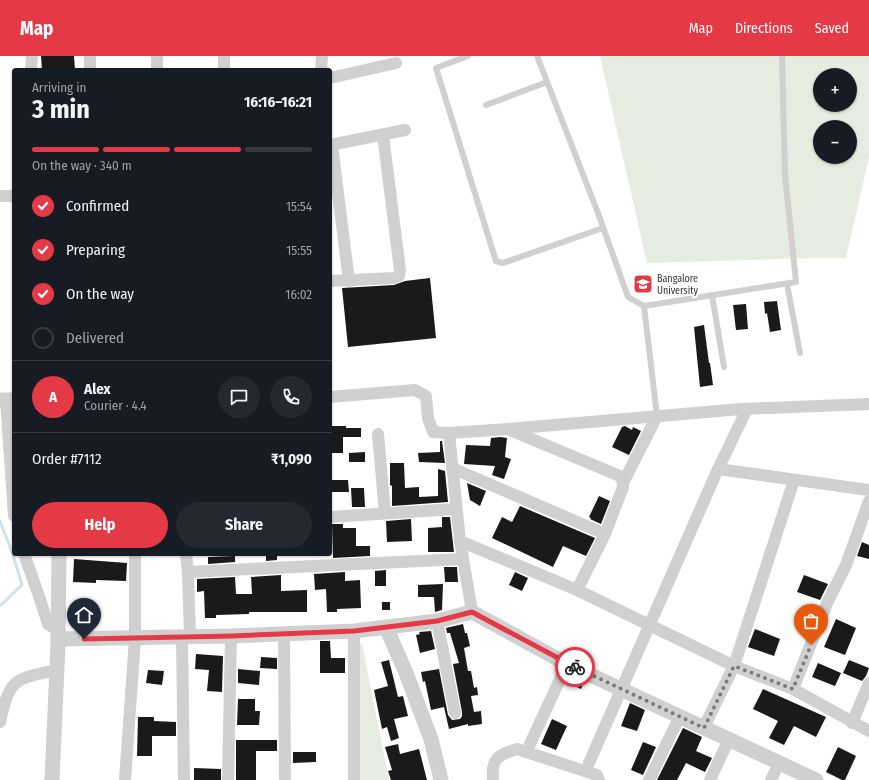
<!DOCTYPE html>
<meta charset="utf-8">
<style>
:root{--surface:#171b24;--page:#242831;--text:#f1f3f6;--muted:#9ea1a6;--line:#363941;--accent:#e63946}
body{margin:0;font-family:"Fira Sans Condensed",sans-serif;background:var(--page);color:var(--text);height:100vh;display:flex;flex-direction:column;font-size:15px;white-space:nowrap}
*{box-sizing:border-box;margin:0}
p{font-size:13px;color:var(--muted)}
.icon{flex:none;width:22px;height:22px;fill:none;stroke:currentColor;stroke-width:2;stroke-linecap:round;stroke-linejoin:round}
.map{position:relative;flex:1;overflow:hidden}
.drawer{position:absolute;left:12px;top:12px;width:320px;height:488px;display:flex;flex-direction:column;background:var(--surface);border-radius:4px;box-shadow:0 1px 3px #0004}
.drawer>*{flex:none}
.controls{position:absolute;left:813px;top:12px;display:grid;gap:8px}
.controls a{display:grid;place-items:center;width:44px;height:44px;border-radius:50%;background:var(--surface);box-shadow:0 1px 3px #0004;font-size:20px}
.pin{position:absolute;display:grid;place-items:center;width:34px;height:34px;color:#fff;margin:-41px -17px;border-radius:50% 50% 50% 0;rotate:-45deg;box-shadow:0 0 4px #0007}
.pin .icon{rotate:45deg}
.courier{position:absolute;display:grid;place-items:center;width:40px;height:40px;margin:-20px;border:3px solid #e63946;border-radius:50%;background:#fff;color:#222;box-shadow:0 1px 5px #0007}
.headline em{font-style:normal;font-weight:700}
.headline div{display:flex;flex-direction:column-reverse}
.headline{display:flex;align-items:center;justify-content:space-between;height:68px;padding:0 20px}
h1{font-size:26px;font-weight:700;line-height:30px}
.bar{display:grid;grid-template-columns:repeat(4,1fr);gap:6px 4px;align-content:center;height:48px;padding:0 20px}
.bar i{height:5px;border-radius:3px;background:var(--line)}
.bar .selected{background:var(--accent)}
.bar p{grid-column:span 4}
.line{display:flex;align-items:center;gap:10px;padding:0 20px;border-top:1px solid var(--line)}
.line div{flex:1}
.round{display:grid;place-items:center;flex:none;width:42px;height:42px;border-radius:21px;background:var(--page)}
ol{padding:0 20px;list-style:none}
li{display:flex;align-items:center;gap:12px;height:44px}
li p{margin-inline-start:auto}
li .icon{padding:4px;border-radius:50%;background:var(--accent);color:#fff;stroke-width:4}
li:last-child{color:var(--muted)}
li i{width:22px;height:22px;border:2px solid var(--line);border-radius:50%}
.primary-button{display:flex;gap:8px;margin-top:auto;padding:8px 20px}
.primary-button a{flex:1;height:46px;border-radius:24px;background:var(--accent);color:#fff;font-size:16px;font-weight:700;line-height:46px;text-align:center}
.primary-button a+a{background:var(--page);color:var(--text)}
header{display:flex;align-items:center;gap:24px;box-sizing:border-box;height:56px;padding:0 20px;background:var(--accent);color:#fff}
header strong{font-size:19px}
nav{display:flex;gap:22px;margin-inline-start:auto;font-size:14px}
.map>svg:first-child{display:block}
</style>
<header>
<strong>Map</strong>
<nav><a>Map</a><a>Directions</a><a>Saved</a></nav>
</header>
<div class="map">
<svg width="869" height="724" viewBox="0 0 869 724">
<rect width="100%" height="100%" fill="#fff"/>
<g fill="#e6ecdf" fill-rule="evenodd">
<path d="M600,0H869V101L846,202H810L647,207ZM820,19H850V49H820ZM820,71H850V101H820Z"/>
<path d="M356,588H362L389,724H352Z"/>
</g>
<g fill="none" stroke-linecap="round" stroke-linejoin="round">
<path stroke="#cfe2ee" stroke-width="3" d="M0,465L13,499L22,529L1,549"/>
</g>
<g fill="#1a1a1a">
<path d="M41,0H74L75,14H42Z"/>
<path d="M430,222L436,282L348,291L342,232L394,229L405,225Z"/>
<path d="M777,245L781,274L770,276L767,257L765,258L764,246Z"/>
<path d="M746,248L748,273L736,274L733,249Z"/>
<path d="M704,269L709,307H710L713,329L700,331L694,271Z"/>
<path d="M330,370H346V372H361V381H343V397H330Z"/>
<path d="M625,370L632,374L633,371L641,375L629,399L612,391L622,371Z"/>
<path d="M500,381L507,382L505,401L511,403L504,423L492,419L495,410L464,408L466,389L490,390L491,382Z"/>
<path d="M440,385H442L445,407L419,406L418,397L440,396Z"/>
<path d="M365,396V406H349V397Z"/>
<path d="M390,407H404L405,432L419,431V441L438,440V413L445,415L448,446L392,450V430L390,429Z"/>
<path d="M331,424H348L349,436H331Z"/>
<path d="M467,427L486,435L480,450L470,444Z"/>
<path d="M351,432H364L365,451H352Z"/>
<path d="M599,440L610,445L601,468L590,463L591,462L589,461Z"/>
<path d="M520,450L595,482L586,500L563,490L553,511L492,482L502,461L512,466Z"/>
<path d="M442,461H450L454,496H428V472L442,471Z"/>
<path d="M411,463L412,485L387,486L386,465Z"/>
<path d="M332,468H343V472H356V490H370V500L333,502Z"/>
<path d="M862,486L869,489V503L857,500Z"/>
<path d="M266,498H277V504L266,505Z"/>
<path d="M235,500V506L208,508V501Z"/>
<path d="M74,503L127,507L126,525L96,524V527L73,526Z"/>
<path d="M444,511H457L458,526H445Z"/>
<path d="M386,514V530H375V515Z"/>
<path d="M345,516V525L360,524L361,552L337,553V556H327L326,533L315,534L314,518Z"/>
<path d="M515,516L528,522L522,535L509,529Z"/>
<path d="M281,519V535L307,534V556H249V558L216,559V562H205L204,535L197,536V523L235,521L236,538H252L251,521Z"/>
<path d="M804,519L828,528L820,544L797,536Z"/>
<path d="M443,528L442,554L435,556L434,541H418V529Z"/>
<rect x="382" y="546" width="8" height="8"/>
<path d="M836,563L856,572L845,599L824,591Z"/>
<path d="M463,568L465,577H467L470,590L464,592L468,615H471L474,632L477,631L478,639L471,640L474,656L481,655L482,668L468,670V668L449,673L444,651L431,654L425,625L423,626L421,616L439,613L448,659L452,664L460,663L462,660V656L453,608L459,607L450,577H447L446,572Z"/>
<path d="M755,573L780,583L774,600L748,591Z"/>
<path d="M431,575L435,593L420,597L416,579L420,578L419,576Z"/>
<path d="M320,585H330L331,602H345V617H320Z"/>
<path d="M196,598L223,600L222,636L207,635L209,614L195,613Z"/>
<path d="M261,601L277,602V613L260,612Z"/>
<path d="M389,604L398,641L403,640L408,660L394,663L399,682L391,685L387,671L382,673L374,634L388,630L381,606Z"/>
<path d="M849,604L869,612L866,620L862,625L843,617Z"/>
<path d="M818,607L841,617L835,630L812,621Z"/>
<path d="M238,613L260,615L259,629L238,627Z"/>
<path d="M148,614L164,615L162,629L146,627Z"/>
<path d="M570,619L584,626L581,633L567,626Z"/>
<path d="M763,633L826,661L816,681L794,670L784,689L769,682L778,665L753,653Z"/>
<path d="M238,643H255V655H260L259,669H237Z"/>
<path d="M630,647L645,654L637,675L621,670Z"/>
<path d="M138,661H154V665L176,666V680H152V700H137Z"/>
<path d="M552,663L567,670L556,694L541,688Z"/>
<path d="M683,672L702,681L696,695L712,702L705,716L686,707L677,724H657Z"/>
<path d="M236,684H277V695H256V724H236Z"/>
<path d="M643,686L656,691L643,719L631,714Z"/>
<path d="M398,688L400,698L419,693L427,724H391L388,715L392,714L385,691Z"/>
<path d="M838,691L856,700L845,724H842L826,716Z"/>
<path d="M293,696H316V706L293,707Z"/>
<path d="M194,712L221,713V724H194Z"/>
</g>
<g fill="none" stroke-linecap="round" stroke-linejoin="round">
<g stroke="#d0d0d0" stroke-width="6">
<path d="M468,0L436,12L496,205L503,207L603,172"/>
<path d="M537,0L598,157L628,241L644,250L796,226L785,119L782,0"/>
<path d="M486,49L547,26"/>
<path d="M787,228L800,297"/>
<path d="M712,239L724,311"/>
<path d="M644,250L657,360"/>
</g>
<g stroke="#d0d0d0" stroke-width="12">
<path d="M31,14L32,0"/>
<path d="M90,14V0"/>
<path d="M157,14V0"/>
<path d="M224,14V0"/>
<path d="M321,14L322,0"/>
<path d="M330,22L396,7"/>
<path d="M330,89L405,74"/>
<path d="M332,89L349,225"/>
<path d="M0,140H14"/>
<path d="M330,225L394,222L399,220L400,214L383,79"/>
<path d="M330,341L415,334L426,340L428,362L433,376L449,377L508,373L741,353L869,348"/>
<path d="M6,344L14,460"/>
<path d="M510,374L620,420L623,427V431L605,478L577,534"/>
<path d="M449,377L460,485L472,556"/>
<path d="M378,378L385,457"/>
<path d="M452,412L605,478"/>
<path d="M718,413L869,434"/>
<path d="M623,427L657,360"/>
<path d="M330,461L456,453"/>
<path d="M460,485L577,534L734,610L793,633L869,675"/>
<path d="M24,498L39,540L48,568L58,574"/>
<path d="M186,498L188,516L190,581"/>
<path d="M188,516L463,503"/>
<path d="M437,565L455,657"/>
<path d="M354,575V724"/>
<path d="M284,578L285,724"/>
<path d="M182,581L184,724"/>
<path d="M793,633L828,545L846,509L869,445"/>
<path d="M0,666C10,621 15,623 57,614"/>
<path d="M852,667L869,627"/>
<path d="M704,671L734,610L794,424"/>
<path d="M530,688L567,608"/>
<path d="M589,707L718,413L747,353"/>
<path d="M125,724L135,583V498"/>
<path d="M228,724L231,580"/>
<path d="M493,724C491,702 498,699 517,693L597,719L599,724"/>
<path d="M649,724L680,660"/>
<path d="M710,724L729,683"/>
<path d="M771,724L779,707"/>
</g>
<g stroke="#d0d0d0" stroke-width="15">
<path d="M0,344H14"/>
<path d="M386,571L406,617L431,683L441,724"/>
<path d="M58,583L231,580L354,575L437,565L472,556L567,608L816,724"/>
<path d="M52,724L58,589L59,498"/>
</g>
</g>
<g fill="none" stroke-linecap="round" stroke-linejoin="round">
<path stroke="#7a7a7a" stroke-width="4" stroke-dasharray="0 7.2" d="M575,611L704,672L734,610L793,633L811,589"/>
<path stroke="#e63946" stroke-width="5" d="M84,583L232,580L354,575L437,565L472,556L575,611"/>
</g>
<defs>
<symbol id="university-square" viewBox="-11 -11 22 22"><rect x="-9" y="-9" width="18" height="18" rx="4" fill="#e63946" stroke="#fff"/><path d="M0-5L7-2L0 1L-7-2ZM-4 1L0 2.5L4 1V4Q0 6-4 4Z" fill="#fff"/></symbol>
</defs>
<g fill-rule="evenodd">
<use href="#university-square" x="632" y="217" width="22" height="22"/>
</g>
<g text-anchor="middle" stroke-width="4" stroke-linejoin="round" paint-order="stroke">
<g font-size="10" fill="#333" stroke="#fff" text-anchor="start">
<text x="657" y="226">Bangalore<tspan x="657" dy="12">University</tspan></text>
</g>
</g>
</svg>
<div class="controls">
<a>+</a>
<a>−</a>
</div>
<div class="pin" style="left:811px;top:589px;background:#ea580c"><svg class="icon" aria-label="bag" viewBox="0 0 24 24"><path d="M5 8h14l-1 12H6zM9 8a3 3 0 0 1 6 0"/></svg></div>
<div class="pin" style="left:84px;top:583px;background:#1f2937"><svg class="icon" aria-label="home" viewBox="0 0 24 24"><path d="M3 11l9-7 9 7M6 9v11h12V9"/></svg></div>
<div class="courier" style="left:575px;top:611px"><svg class="icon" aria-label="bike" viewBox="0 0 24 24"><circle cx="6" cy="16" r="4"/><circle cx="18" cy="16" r="4"/><path d="M6 16l4-8h5l3 8M10 8l3 8H6M13 5h3"/></svg></div>
<section class="drawer">
<div class="headline"><div><h1>3 min</h1><p>Arriving in</p></div><em>16:16–16:21</em></div>
<div class="bar"><i class="selected"></i><i class="selected"></i><i class="selected"></i><i></i><p>On the way · 340 m</p></div>
<ol>
<li><svg class="icon" aria-label="check" viewBox="0 0 24 24"><path d="M5 12l5 5 9-10"/></svg>Confirmed<p>15:54</p></li>
<li><svg class="icon" aria-label="check" viewBox="0 0 24 24"><path d="M5 12l5 5 9-10"/></svg>Preparing<p>15:55</p></li>
<li><svg class="icon" aria-label="check" viewBox="0 0 24 24"><path d="M5 12l5 5 9-10"/></svg>On the way<p>16:02</p></li>
<li><i></i>Delivered</li>
</ol>
<div class="line" style="height:72px"><b class="round" style="background:var(--accent);color:#fff">A</b><div><b>Alex</b><p>Courier · 4.4</p></div><a class="round"><svg class="icon" aria-label="chat" viewBox="0 0 24 24"><path d="M4 5h16v11H9l-5 4z"/></svg></a><a class="round"><svg class="icon" aria-label="phone" viewBox="0 0 24 24"><path d="M5 4h4l2 5-3 2q2 4 5 5l2-3 5 2v4C11 20 4 13 5 4z"/></svg></a></div>
<div class="line" style="height:52px"><div>Order #7112</div><b>₹1,090</b></div>
<div class="primary-button"><a>Help</a><a>Share</a></div>
</section>
</div>
